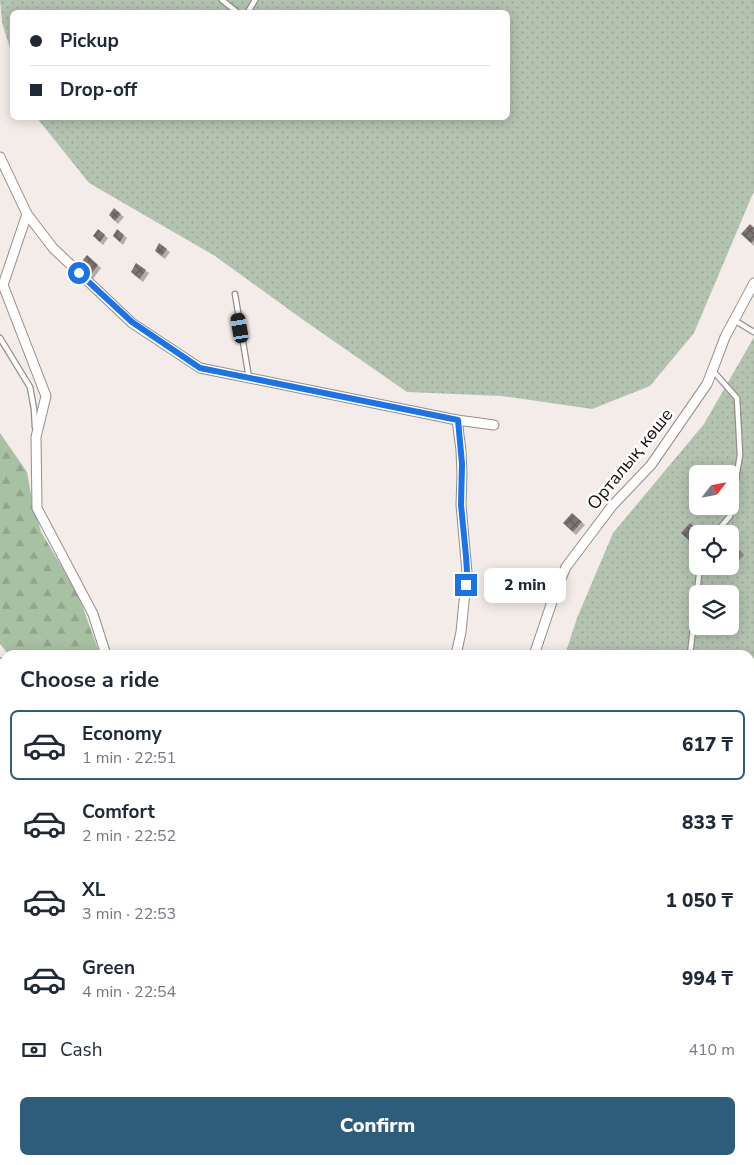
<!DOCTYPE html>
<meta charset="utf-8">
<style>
:root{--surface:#fff;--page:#f2f2f3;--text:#1f2937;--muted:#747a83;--line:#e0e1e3;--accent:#2d5d7b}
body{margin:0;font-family:"Nunito Sans",sans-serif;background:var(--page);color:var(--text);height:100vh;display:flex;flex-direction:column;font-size:19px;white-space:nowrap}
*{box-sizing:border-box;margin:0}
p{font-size:16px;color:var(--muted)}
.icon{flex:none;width:28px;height:28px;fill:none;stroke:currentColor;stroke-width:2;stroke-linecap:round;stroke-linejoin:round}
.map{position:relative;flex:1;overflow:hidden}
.panel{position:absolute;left:0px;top:650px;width:755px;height:515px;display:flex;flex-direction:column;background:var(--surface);border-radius:15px 15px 0 0;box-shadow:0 2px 12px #0003}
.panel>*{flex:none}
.guide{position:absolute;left:10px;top:10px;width:500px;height:110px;border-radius:8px;box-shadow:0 2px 12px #0003;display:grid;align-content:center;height:110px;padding:0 20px;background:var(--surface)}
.needle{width:32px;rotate:58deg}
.tools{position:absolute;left:689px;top:465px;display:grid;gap:10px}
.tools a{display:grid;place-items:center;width:50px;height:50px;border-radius:8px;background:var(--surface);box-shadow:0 2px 12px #0003;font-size:25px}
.end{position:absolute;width:22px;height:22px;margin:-11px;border:6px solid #1a73e8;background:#fff;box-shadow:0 0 0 2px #fff}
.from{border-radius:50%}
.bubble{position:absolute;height:35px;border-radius:8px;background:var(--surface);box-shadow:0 2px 12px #0003;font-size:16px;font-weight:800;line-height:35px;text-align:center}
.car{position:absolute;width:15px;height:30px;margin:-15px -8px;border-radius:6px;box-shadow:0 0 4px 1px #0007;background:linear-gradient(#222 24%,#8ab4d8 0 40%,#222 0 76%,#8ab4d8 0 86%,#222 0)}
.guide b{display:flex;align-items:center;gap:18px;height:48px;font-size:19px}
.guide b+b{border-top:1px solid var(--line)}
.guide i{width:12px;height:12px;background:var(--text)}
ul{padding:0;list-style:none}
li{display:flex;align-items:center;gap:15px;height:70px;margin:0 10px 8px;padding:0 10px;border:2px solid transparent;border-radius:8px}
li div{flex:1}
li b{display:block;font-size:19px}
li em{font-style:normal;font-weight:800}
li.on{border-color:var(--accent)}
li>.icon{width:45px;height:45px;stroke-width:1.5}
h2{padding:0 20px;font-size:22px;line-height:60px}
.pay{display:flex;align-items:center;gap:12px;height:55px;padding:0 20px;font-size:19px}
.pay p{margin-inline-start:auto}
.cta{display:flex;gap:10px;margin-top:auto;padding:10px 20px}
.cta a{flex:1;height:58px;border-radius:8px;background:var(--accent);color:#fff;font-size:20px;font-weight:800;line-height:58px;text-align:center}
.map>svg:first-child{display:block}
.grass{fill:url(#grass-dots);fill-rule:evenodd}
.forest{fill:url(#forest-firs)}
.building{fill:url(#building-cross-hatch);filter:url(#shadow)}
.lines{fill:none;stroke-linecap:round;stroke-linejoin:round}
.lane-casing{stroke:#958e8c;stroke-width:7}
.street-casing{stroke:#958e8c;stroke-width:11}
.lane{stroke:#fff;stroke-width:4.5}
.street{stroke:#fff;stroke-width:9}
.route{stroke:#1a73e8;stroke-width:6}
.labels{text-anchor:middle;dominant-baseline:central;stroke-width:5;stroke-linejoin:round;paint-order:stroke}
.street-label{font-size:18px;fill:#161413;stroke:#fff}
</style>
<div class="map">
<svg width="754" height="1165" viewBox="0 0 754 1165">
<defs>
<pattern id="grass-dots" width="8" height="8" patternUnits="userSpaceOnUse" patternTransform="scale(1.25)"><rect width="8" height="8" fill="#b3c3b0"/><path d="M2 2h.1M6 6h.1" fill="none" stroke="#99a796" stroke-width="1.8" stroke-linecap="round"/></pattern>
<pattern id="forest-firs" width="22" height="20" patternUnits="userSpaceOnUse" patternTransform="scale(1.25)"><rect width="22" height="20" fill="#a8c1a3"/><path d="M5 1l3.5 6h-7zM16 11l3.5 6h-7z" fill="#90a58b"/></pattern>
<pattern id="building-cross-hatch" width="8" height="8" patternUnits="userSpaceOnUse" patternTransform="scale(1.25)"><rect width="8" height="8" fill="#7b7573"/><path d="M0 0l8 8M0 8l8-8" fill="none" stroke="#645f5d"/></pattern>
<filter id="shadow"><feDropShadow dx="3" dy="3" stdDeviation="0" flood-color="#0004"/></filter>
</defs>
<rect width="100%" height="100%" fill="#f3ece9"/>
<g class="grass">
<polygon points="0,0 754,0 754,191 694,333 650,386 592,409 502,396 407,392 302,319 215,256 89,183 37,118 508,118 508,12 12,12 12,55 2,22"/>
<path d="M754,337V1165H498L501,1160H750V655H565L577,618L613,533L704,424ZM698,474H730V506H698ZM698,534H730V566H698ZM698,594H730V626H698Z"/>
</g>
<g class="forest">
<polygon points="0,433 27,472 32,500 41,532 78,594 100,655 9,655 0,644"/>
<polygon points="0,894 5,894 5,1160 222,1160 227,1165 0,1165"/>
<polygon points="381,1160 443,1160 441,1165 379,1165"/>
</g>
<g class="building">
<polygon points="114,208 121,214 115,221 109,215"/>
<polygon points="750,224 754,228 754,240 751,243 741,234"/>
<polygon points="98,229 105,235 100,242 93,236"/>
<polygon points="117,229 124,235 120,242 113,236"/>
<polygon points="159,243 167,249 162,256 155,251"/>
<polygon points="87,255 98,265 90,276 78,266"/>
<polygon points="136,263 146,270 140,279 131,272"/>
<polygon points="572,513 582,522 573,532 563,523"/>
<polygon points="690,523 700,532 698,534 691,542 681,533"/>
<polygon points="731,543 741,552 732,562 730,560"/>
</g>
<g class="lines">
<defs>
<g id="lane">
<polyline points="222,0 237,12"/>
<polyline points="248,12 255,0"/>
<polyline points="235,294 249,378"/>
<polyline points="734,320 754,332"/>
<polyline points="0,338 30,387 34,409 35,427"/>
<polyline points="713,371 737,398 740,455 730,516 715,534"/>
<polyline points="690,655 700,566"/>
<polyline points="0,661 5,668"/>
<polyline points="750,766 754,764"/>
<polyline points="467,1165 469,1160"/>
</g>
<g id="street">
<polyline points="0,157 27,214 3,285 46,396 36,437 37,508 93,614 106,655"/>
<polyline points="27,214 53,248 132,323 200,368 457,420"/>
<polyline points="456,655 461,632 467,572 461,505 462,475 461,450 457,420 494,425"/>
<polyline points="534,655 556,590 566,567 612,506 651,465 707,384 716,361 725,337 754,283"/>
<polyline points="345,1165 348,1160"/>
</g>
</defs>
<use href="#lane" class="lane-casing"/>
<use href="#street" class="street-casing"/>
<use href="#lane" class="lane"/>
<use href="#street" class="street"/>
</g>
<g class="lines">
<polyline class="route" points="79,273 132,322 200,368 458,420 462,464 461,505 466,556 467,572 466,585"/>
</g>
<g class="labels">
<g class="street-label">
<text transform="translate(630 459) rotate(-51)">Орталық көше</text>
</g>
</g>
</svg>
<div class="tools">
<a><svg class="needle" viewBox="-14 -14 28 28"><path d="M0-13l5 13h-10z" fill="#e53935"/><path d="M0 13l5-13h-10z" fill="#747a83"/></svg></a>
<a><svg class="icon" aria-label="locate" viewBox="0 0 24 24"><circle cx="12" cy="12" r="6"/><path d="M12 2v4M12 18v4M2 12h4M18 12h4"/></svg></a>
<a><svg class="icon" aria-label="layers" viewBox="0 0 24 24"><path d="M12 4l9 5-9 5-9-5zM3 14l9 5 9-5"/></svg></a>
</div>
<i class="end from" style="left:79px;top:273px"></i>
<i class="end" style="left:466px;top:585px"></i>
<div class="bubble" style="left:484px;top:568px;width:82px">2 min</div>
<i class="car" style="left:240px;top:328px;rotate:350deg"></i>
<div class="guide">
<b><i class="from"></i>Pickup</b>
<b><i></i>Drop-off</b>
</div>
<section class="panel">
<h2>Choose a ride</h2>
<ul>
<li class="on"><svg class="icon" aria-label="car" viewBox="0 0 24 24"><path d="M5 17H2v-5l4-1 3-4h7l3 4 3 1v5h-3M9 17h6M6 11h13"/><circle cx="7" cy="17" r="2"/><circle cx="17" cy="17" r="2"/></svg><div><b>Economy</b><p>1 min · 22:51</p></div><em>617 ₸</em></li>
<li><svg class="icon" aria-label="car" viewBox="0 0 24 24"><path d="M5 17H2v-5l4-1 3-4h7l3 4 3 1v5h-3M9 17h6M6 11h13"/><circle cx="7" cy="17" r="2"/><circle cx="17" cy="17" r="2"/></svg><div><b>Comfort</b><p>2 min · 22:52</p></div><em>833 ₸</em></li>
<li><svg class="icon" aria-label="car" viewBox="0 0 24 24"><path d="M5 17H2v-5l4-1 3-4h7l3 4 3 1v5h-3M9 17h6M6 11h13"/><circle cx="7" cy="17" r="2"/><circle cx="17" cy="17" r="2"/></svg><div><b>XL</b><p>3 min · 22:53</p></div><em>1 050 ₸</em></li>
<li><svg class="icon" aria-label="car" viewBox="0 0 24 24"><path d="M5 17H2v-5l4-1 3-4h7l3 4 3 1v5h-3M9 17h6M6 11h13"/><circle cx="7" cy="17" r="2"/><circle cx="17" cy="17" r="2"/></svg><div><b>Green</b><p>4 min · 22:54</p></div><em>994 ₸</em></li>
</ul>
<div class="pay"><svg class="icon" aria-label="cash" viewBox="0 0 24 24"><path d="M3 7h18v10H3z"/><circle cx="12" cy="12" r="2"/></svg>Cash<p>410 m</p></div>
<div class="cta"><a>Confirm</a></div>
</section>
</div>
